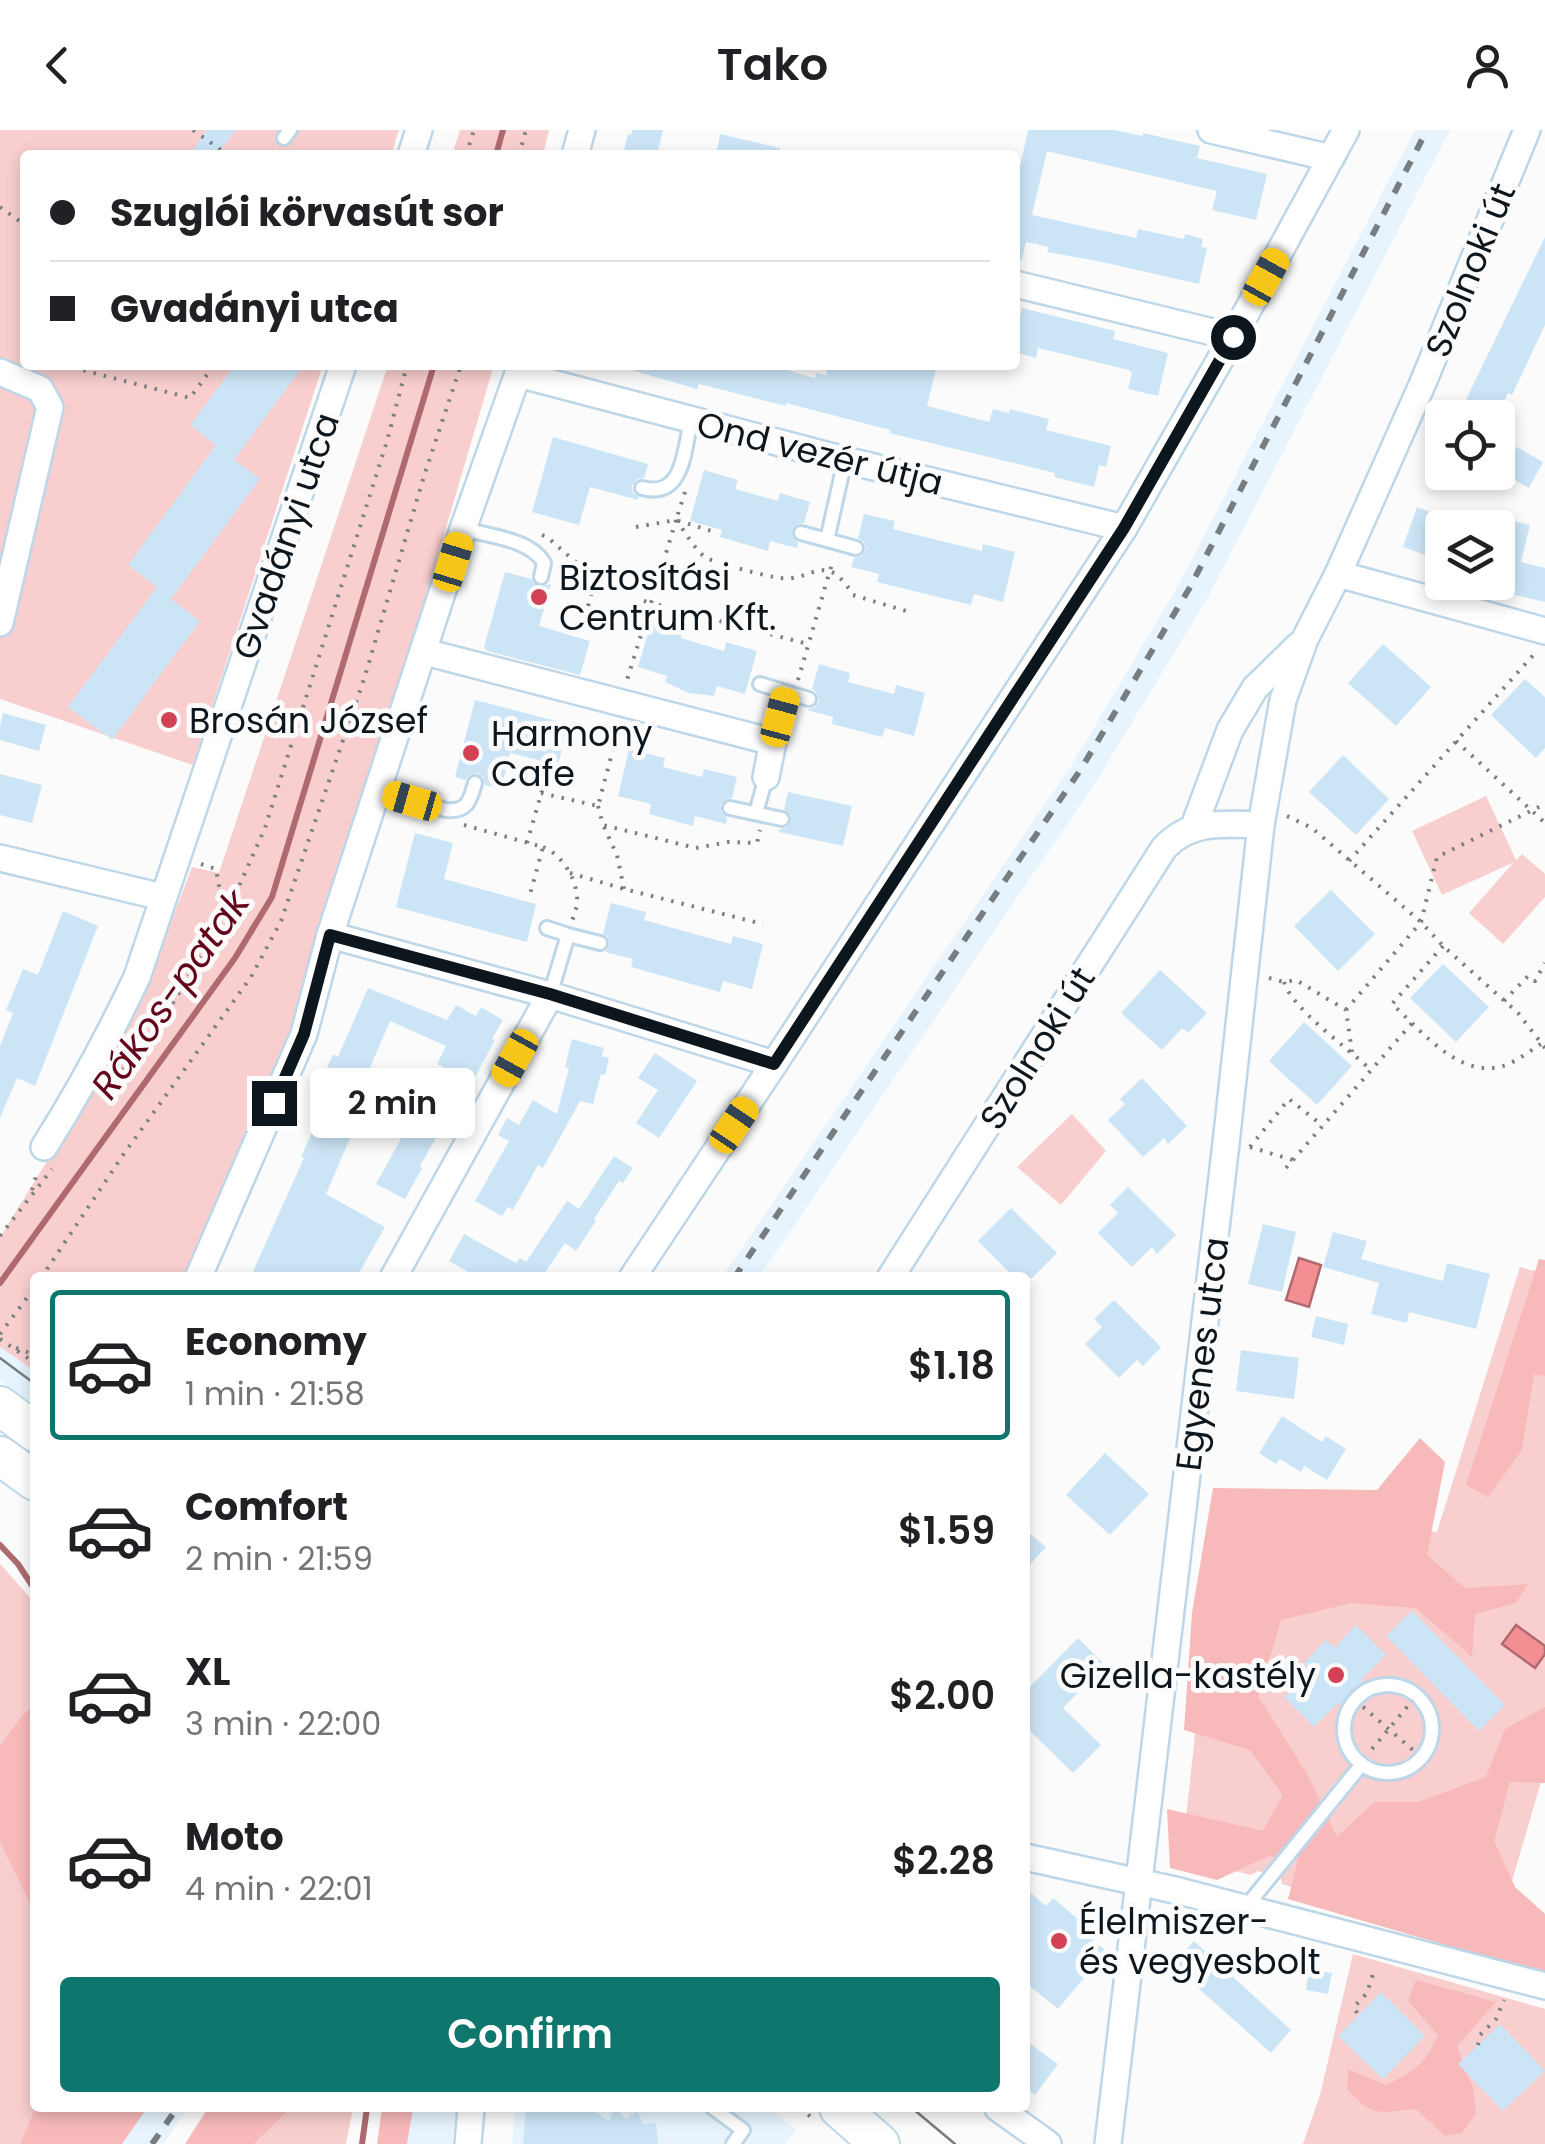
<!DOCTYPE html>
<meta charset="utf-8">
<style>
:root{--surface:#fff;--page:#f6f6f6;--text:#202124;--muted:#757577;--line:#e0e0e0;--accent:#0f766e}
body{margin:0;font-family:Poppins,sans-serif;background:var(--page);color:var(--text);height:100vh;display:flex;flex-direction:column;font-size:38px;white-space:nowrap}
*{box-sizing:border-box;margin:0}
p{font-size:32px;color:var(--muted)}
.icon{flex:none;width:55px;height:55px;fill:none;stroke:currentColor;stroke-width:2;stroke-linecap:round;stroke-linejoin:round}
.map{position:relative;flex:1;overflow:hidden}
.sheet{position:absolute;left:30px;top:1142px;width:1000px;height:840px;display:flex;flex-direction:column;background:var(--surface);border-radius:10px;box-shadow:0 5px 15px #0003}
.sheet>*{flex:none}
.hud{position:absolute;left:20px;top:20px;width:1000px;height:220px;border-radius:10px;box-shadow:0 5px 15px #0003;display:grid;align-content:center;height:220px;padding:0 30px;background:var(--surface)}
.controls{position:absolute;left:1425px;top:270px;display:grid;gap:20px}
.controls a{display:grid;place-items:center;width:90px;height:90px;border-radius:10px;background:var(--surface);box-shadow:0 5px 15px #0003;font-size:50px}
.end{position:absolute;width:45px;height:45px;margin:-22px;border:12px solid #0d161c;background:#fff;box-shadow:0 0 0 5px #fff}
.from{border-radius:50%}
.bubble{position:absolute;height:70px;border-radius:10px;background:var(--surface);box-shadow:0 5px 15px #0003;font-size:32px;font-weight:600;line-height:70px;text-align:center}
.car{position:absolute;width:30px;height:60px;margin:-30px -15px;border-radius:12px;box-shadow:0 0 8px 2px #0007;background:linear-gradient(#f5c518 24%,#345 0 40%,#f5c518 0 76%,#345 0 86%,#f5c518 0)}
.hud b{display:flex;align-items:center;gap:35px;height:95px;font-size:38px}
.hud b+b{border-top:2px solid var(--line)}
.hud i{width:25px;height:25px;background:var(--text)}
ul{padding:18px 0 0;list-style:none}
li{display:flex;align-items:center;gap:30px;height:150px;margin:0 20px 15px;padding:0 10px;border:5px solid transparent;border-radius:10px}
li div{flex:1}
li b{display:block;font-size:38px}
li em{font-style:normal;font-weight:600}
li.current{border-color:var(--accent)}
li>.icon{width:90px;height:90px;stroke-width:1.5}
.cta{display:flex;gap:20px;margin-top:auto;padding:20px 30px}
.cta a{flex:1;height:115px;border-radius:10px;background:var(--accent);color:#fff;font-size:40px;font-weight:600;line-height:115px;text-align:center}
header{display:flex;justify-content:space-between;align-items:center;height:130px;padding:0 30px;background:var(--surface);font-size:45px;font-weight:600}
.map>svg:first-child{display:block}
.built{fill:#e7f4fd}
.green{fill:#f8cece}
.forest{fill:#f8b9ba}
.water{fill:#f38e93;stroke:#ae6a6f;stroke-width:2.5}
.lines{fill:none;stroke-linecap:round;stroke-linejoin:round}
.stream{stroke:#ae6a6f;stroke-width:6}
.building{fill:#cce5f6}
.lane-casing{stroke:#bed7e8;stroke-width:18}
.street-casing{stroke:#bed7e8;stroke-width:30}
.primary-casing{stroke:#bed7e8;stroke-width:42}
.path{stroke:#7a7f82;stroke-width:4;stroke-dasharray:2.5 8;stroke-linecap:butt}
.lane{stroke:#fff;stroke-width:12}
.street{stroke:#fff;stroke-width:25}
.primary{stroke:#fff;stroke-width:38}
.tram{stroke:#787d81;stroke-width:2.5}
.rail{stroke:#787d81;stroke-width:6;stroke-dasharray:12 12;stroke-linecap:butt}
.route{stroke:#0d161c;stroke-width:12}
.poi-dot{fill:#d24254;stroke:#fbfbfb;stroke-width:4}
.labels{text-anchor:middle;dominant-baseline:central;stroke-width:10;stroke-linejoin:round;paint-order:stroke}
.street-label{font-size:35px;fill:#0d161c;stroke:#fbfbfb}
.poi-label{font-size:35px;fill:#0d161c;stroke:#fbfbfb;text-anchor:start}
.water-label{font-size:38px;font-style:italic;fill:#63061b;stroke:#fbfbfb}
</style>
<header><svg class="icon" aria-label="back" viewBox="0 0 24 24"><path d="M15 5l-7 7 7 7"/></svg>Tako<svg class="icon" aria-label="person" viewBox="0 0 24 24"><circle cx="12" cy="8" r="4"/><path d="M4 21q1-7 8-7t8 7"/></svg></header>
<div class="map">
<svg width="1545" height="2014" viewBox="0 0 1545 2014">
<rect width="100%" height="100%" fill="#fbfbfb"/>
<g class="built">
<polygon points="1415,0 1450,0 1208,467 1097,650 759,1147 722,1147 1073,633 1179,454"/>
<polygon points="0,1217 35,1241 35,1277 0,1251"/>
<polygon points="147,1978 188,1978 163,2014 122,2014"/>
<polygon points="409,1978 455,1978 452,2014 399,2014"/>
<polygon points="515,1978 768,1978 796,1999 784,2014 512,2014"/>
</g>
<g class="green">
<polygon points="0,0 399,0 391,25 25,25 25,235 323,235 193,635 0,569"/>
<polygon points="460,0 549,0 543,25 452,25"/>
<polygon points="388,235 494,235 303,882 187,1147 35,1148 35,1241 0,1217 0,1107 118,917 149,850 192,737 219,743"/>
<polygon points="1486,666 1516,730 1522,724 1545,744 1545,767 1503,814 1469,783 1514,732 1442,765 1412,701"/>
<polygon points="1072,984 1106,1021 1061,1075 1017,1037"/>
<polygon points="1520,1137 1545,1144 1545,1638 1493,1816 1282,1754 1281,1749 1258,1741 1250,1745 1182,1726 1220,1371 1437,1402"/>
<polygon points="0,1434 35,1473 35,1574 21,1586 0,1616"/>
<polygon points="0,1712 35,1785 35,1978 20,2014 0,2014"/>
<polygon points="1353,1824 1545,1879 1545,2014 1303,2014 1320,1965"/>
<polygon points="291,1978 353,1978 346,2014 254,2014"/>
</g>
<g class="forest">
<polygon points="1539,1129 1545,1130 1545,1246 1534,1244 1522,1320 1488,1367 1466,1355"/>
<polygon points="1420,1308 1445,1332 1427,1425 1465,1458 1528,1454 1516,1473 1475,1484 1472,1527 1416,1478 1351,1473 1281,1490 1258,1566 1307,1644 1337,1707 1374,1672 1418,1672 1486,1647 1505,1599 1545,1577 1545,1653 1510,1652 1494,1711 1515,1757 1545,1784 1545,1844 1288,1769 1298,1730 1269,1726 1217,1750 1170,1738 1167,1679 1263,1701 1283,1665 1250,1620 1184,1600 1192,1483 1213,1358 1377,1360"/>
<polygon points="35,1574 35,1785 0,1712 0,1616 21,1586"/>
<path d="M1416,1850L1496,1872L1457,1916L1473,1958L1476,1983L1462,2003L1445,2006L1416,1979C1379,1982 1374,1989 1347,1959L1348,1939L1386,1955C1414,1942 1426,1933 1438,1905L1408,1871Z"/>
<polygon points="35,1978 147,1978 122,2014 20,2014"/>
<polygon points="208,1978 291,1978 254,2014 185,2014"/>
<polygon points="382,1978 413,1978 407,2014 377,2014"/>
</g>
<g class="water">
<polygon points="1299,1128 1321,1135 1309,1177 1286,1170"/>
<polygon points="1516,1495 1545,1516 1545,1524 1535,1538 1502,1514"/>
</g>
<g class="lines">
<g class="stream">
<polyline points="496,25 503,0"/>
<polyline points="0,1153 235,828 272,767 434,235"/>
<polyline points="0,1415 18,1434 35,1460"/>
<polyline points="362,2014 367,1978"/>
</g>
</g>
<g class="building">
<polygon points="207,0 236,0 217,25 189,25"/>
<polygon points="632,0 663,0 657,25 623,25 628,4 631,5"/>
<polygon points="1028,0 1114,0 1143,6 1143,3 1200,16 1197,28 1267,44 1256,90 1212,80 1217,61 1047,21 1032,85 1136,108 1138,99 1184,109 1185,104 1203,109 1201,117 1207,118 1199,154 1102,132 1047,122 1049,117 1026,112 1022,130 1015,129 1015,59"/>
<polygon points="720,4 780,18 779,25 716,25"/>
<polygon points="1545,107 1545,195 1512,265 1508,263 1496,288 1457,288"/>
<polygon points="1022,178 1115,201 1113,209 1168,223 1158,266 1128,259 1132,243 1129,240 1038,218 1036,228 1015,222 1015,208"/>
<polygon points="235,235 304,235 234,330 260,349 171,469 200,491 112,610 68,577 157,457 128,435 216,315 190,295"/>
<polygon points="631,235 769,235 815,248 816,243 826,245 828,237 839,240 839,235 937,235 927,276 989,292 993,279 1009,283 1010,279 1049,289 1046,300 1111,316 1106,337 1099,335 1094,357 1054,347 1055,343 889,303 890,300 786,273 786,276 699,254 697,259 631,240"/>
<polygon points="553,307 648,334 644,348 637,349 632,356 633,363 639,367 638,370 590,357 579,395 532,382"/>
<polygon points="1517,317 1543,332 1529,358 1502,343"/>
<polygon points="704,340 738,350 735,359 778,371 780,363 810,372 804,393 798,394 792,400 792,406 798,413 797,418 770,411 768,421 720,407 722,400 690,391"/>
<polygon points="1417,377 1442,386 1442,431 1403,417"/>
<polygon points="864,384 895,391 893,399 982,421 983,414 1015,422 1003,472 974,464 971,475 877,452 879,444 851,437 854,428 862,426 866,420 864,412 858,408"/>
<polygon points="1498,387 1530,395 1521,432 1545,438 1545,472 1498,461"/>
<polygon points="505,442 531,449 538,456 551,454 539,496 590,511 580,545 487,521 484,517"/>
<polygon points="651,493 682,502 681,508 724,521 726,512 757,521 745,564 717,556 714,566 688,563 665,552 667,546 638,537"/>
<polygon points="1383,514 1431,557 1396,596 1348,553"/>
<polygon points="819,534 850,543 848,552 894,564 896,555 925,563 914,606 885,598 882,607 832,594 833,587 807,580 815,577 819,571 817,563 812,559"/>
<polygon points="1525,549 1545,567 1545,618 1536,628 1491,585"/>
<polygon points="475,570 568,594 558,635 510,623 501,659 485,655 483,647 477,643 469,645 465,650 455,647"/>
<polygon points="3,583 46,595 39,621 0,610 0,596"/>
<polygon points="629,619 665,628 663,637 702,647 704,639 737,647 732,668 726,669 721,675 721,682 727,688 726,694 695,686 693,696 649,684 651,674 618,666"/>
<polygon points="1343,625 1389,669 1356,705 1309,662"/>
<polygon points="0,644 42,655 32,693 0,685"/>
<polygon points="788,662 852,676 843,716 779,702 780,699 786,698 791,692 791,685 784,679"/>
<polygon points="415,703 453,713 444,749 536,774 527,812 396,777"/>
<polygon points="1331,760 1375,804 1338,841 1294,796"/>
<polygon points="611,773 646,782 644,790 731,814 733,806 763,814 752,859 723,851 720,862 631,837 633,829 605,822 610,814 608,807 603,804"/>
<polygon points="63,781 98,796 35,956 17,948 0,988 0,916 13,883 6,880 23,839 38,845"/>
<polygon points="1443,834 1489,877 1456,912 1410,868"/>
<polygon points="1160,840 1207,883 1188,903 1182,898 1162,920 1121,883"/>
<polygon points="368,858 447,890 456,875 476,886 481,877 503,890 492,909 495,910 472,953 437,934 446,916 390,891 369,940 386,948 382,957 417,975 420,970 448,986 420,1036 422,1038 405,1069 376,1054 404,1003 402,1001 404,997 363,978 326,1064 385,1097 356,1148 250,1148 304,1028 301,1027 329,964 318,959 333,924 338,927"/>
<polygon points="1304,892 1352,936 1317,975 1269,931"/>
<polygon points="572,909 604,918 602,926 609,928 605,945 601,944 593,974 580,971 543,1038 538,1035 513,1080 508,1077 502,1086 475,1071 509,1011 498,1005 507,988 519,995 533,970 557,984 569,938 565,937"/>
<polygon points="655,923 697,951 659,1008 636,993 658,960 638,948"/>
<polygon points="1142,948 1187,996 1168,1014 1164,1008 1143,1027 1108,990 1125,974 1120,969"/>
<polygon points="614,1026 633,1038 623,1053 619,1051 594,1089 596,1091 576,1121 565,1113 544,1144 550,1148 479,1148 449,1131 464,1104 516,1133 520,1128 526,1132 567,1071 579,1079"/>
<polygon points="1128,1057 1176,1105 1157,1124 1152,1117 1132,1137 1098,1103 1118,1083 1110,1075"/>
<polygon points="1011,1078 1057,1123 1032,1148 1015,1148 978,1111"/>
<polygon points="1263,1094 1296,1102 1282,1162 1248,1154"/>
<polygon points="1333,1102 1367,1111 1361,1129 1394,1138 1443,1151 1447,1133 1490,1144 1476,1199 1409,1182 1407,1193 1371,1184 1379,1153 1323,1137"/>
<polygon points="1114,1170 1161,1217 1143,1236 1137,1230 1119,1248 1085,1214 1102,1197 1094,1189"/>
<polygon points="1316,1186 1348,1194 1344,1215 1311,1207"/>
<polygon points="1241,1220 1299,1228 1294,1269 1236,1261"/>
<polygon points="1282,1286 1322,1312 1326,1306 1346,1319 1327,1350 1304,1336 1301,1342 1280,1329 1276,1334 1259,1323"/>
<polygon points="1105,1323 1149,1364 1110,1405 1066,1365"/>
<polygon points="1025,1399 1046,1417 1025,1440"/>
<polygon points="1412,1481 1505,1575 1479,1601 1386,1506"/>
<polygon points="1356,1495 1386,1525 1361,1550 1365,1554 1343,1576 1339,1572 1314,1597 1284,1567 1311,1541 1303,1534 1326,1510 1334,1518"/>
<polygon points="1078,1508 1105,1535 1063,1578 1101,1615 1073,1643 1025,1596 1025,1562"/>
<polygon points="1025,1758 1046,1776 1053,1768 1086,1796 1082,1801 1106,1821 1058,1879 1025,1852"/>
<polygon points="1194,1811 1291,1900 1271,1923 1172,1835"/>
<polygon points="1309,1839 1332,1843 1328,1864 1306,1860"/>
<polygon points="1381,1862 1425,1906 1383,1949 1338,1906"/>
<polygon points="1500,1894 1545,1941 1503,1981 1458,1934"/>
<polygon points="1025,1910 1058,1934 1035,1965 1025,1957"/>
<polygon points="526,1978 589,1978 609,1991 615,1978 626,1989 637,1981 643,1994 656,1993 658,2014 523,2014"/>
</g>
<g class="lines">
<defs>
<g id="lane">
<polyline points="284,8 290,0"/>
<path d="M642,358C684,369 684,320 691,290"/>
<path d="M463,399C489,406 530,409 544,433L541,447"/>
<polyline points="801,403 827,410 845,330"/>
<polyline points="827,410 856,418"/>
<polyline points="760,554 809,569"/>
<polyline points="773,612 786,562"/>
<path d="M378,661L446,680C467,682 470,671 475,653"/>
<polyline points="730,678 782,689"/>
<polyline points="756,683 766,647"/>
<polyline points="547,798 568,805 550,865"/>
<polyline points="568,805 600,813"/>
<circle cx="1388" cy="1599" r="44"/>
<polyline points="1245,1778 1362,1634"/>
<polyline points="713,1978 743,2000 733,2014"/>
</g>
<g id="street">
<polyline points="1211,0 1331,28"/>
<polyline points="411,25 419,0"/>
<polyline points="575,25 582,0"/>
<polyline points="1015,154 1233,207"/>
<polyline points="0,242 40,259 50,277 0,493"/>
<polyline points="518,244 845,330 1124,398"/>
<polyline points="1338,444 1545,501"/>
<polyline points="425,522 773,612 766,647"/>
<polyline points="1193,699 1230,600 1255,558 1298,516"/>
<polyline points="0,728 162,767"/>
<polyline points="330,805 550,865 774,934"/>
<path d="M44,1017C79,962 109,906 137,847L343,235"/>
<polyline points="198,1148 304,904 330,805 463,399 521,235"/>
<polyline points="393,1148 550,865"/>
<polyline points="632,1148 774,934 1124,398 1233,207 1346,0"/>
<path d="M890,1148L1164,718C1191,689 1225,694 1261,695"/>
<polyline points="1025,1727 1179,1761 1545,1856"/>
<polyline points="998,1978 1048,2014"/>
<polyline points="468,2014 471,1978"/>
<polyline points="1108,2014 1225,1022 1261,695 1283,570 1305,509 1338,444 1422,255 1527,0"/>
</g>
<g id="primary">
<polyline points="0,1276 35,1302"/>
<polyline points="0,1326 35,1351"/>
<polyline points="839,1978 880,2014"/>
</g>
</defs>
<use href="#lane" class="lane-casing"/>
<use href="#street" class="street-casing"/>
<use href="#primary" class="primary-casing"/>
<g class="path">
<polyline points="193,0 228,25"/>
<polyline points="466,25 474,0"/>
<polyline points="519,25 526,0"/>
<polyline points="0,77 25,95"/>
<polyline points="63,235 190,268 214,235"/>
<polyline points="685,362 676,390 718,403"/>
<path d="M676,390C685,401 694,419 705,427C711,432 769,447 780,448C813,452 825,419 853,465L906,481"/>
<polyline points="676,390 651,473 808,514"/>
<polyline points="636,397 676,390"/>
<polyline points="542,405 547,407 595,449 583,496 591,501 641,470 651,473 627,550"/>
<polyline points="798,550 833,430"/>
<polyline points="1456,611 1545,693"/>
<polyline points="541,663 598,676 619,597"/>
<polyline points="598,676 603,695 696,718 728,712 757,713 760,700"/>
<polyline points="1287,686 1312,698 1421,792 1443,816 1518,883 1545,918"/>
<polyline points="464,695 543,717 529,768"/>
<polyline points="604,697 617,725 624,759"/>
<polyline points="527,713 549,636"/>
<path d="M543,717C563,725 579,752 577,774C576,780 574,785 572,791"/>
<polyline points="1349,731 1536,522"/>
<polyline points="201,734 216,739 223,779"/>
<polyline points="570,743 624,759 763,794"/>
<path d="M1443,816L1392,874C1420,899 1456,946 1499,937C1514,934 1528,922 1541,914"/>
<polyline points="1269,848 1284,852 1296,850 1346,880 1352,922"/>
<path d="M1284,852C1293,880 1348,918 1371,940"/>
<polyline points="1504,871 1528,846 1535,851 1545,833"/>
<polyline points="1346,880 1421,792 1437,727 1545,674"/>
<polyline points="109,957 173,873 206,817 223,780 236,763 265,698 387,311 407,235"/>
<polyline points="1250,1017 1289,969 1323,996"/>
<polyline points="1250,1017 1293,1030"/>
<polyline points="1286,1038 1413,892"/>
<polyline points="32,1060 38,1040"/>
<polyline points="0,1106 52,1039"/>
<polyline points="41,1148 123,1025 251,847 281,791 365,546 424,346 461,235"/>
<polyline points="0,1204 35,1157"/>
<polyline points="0,1209 35,1233"/>
<polyline points="16,1218 35,1225"/>
<polyline points="1355,1570 1421,1627"/>
<polyline points="1372,1619 1417,1565"/>
<polyline points="1357,1883 1354,1877 1367,1863 1375,1838"/>
<polyline points="1478,1915 1480,1905 1496,1889 1504,1870"/>
<polyline points="800,1978 812,1988"/>
</g>
<use href="#lane" class="lane"/>
<use href="#street" class="street"/>
<use href="#primary" class="primary"/>
<g class="tram">
<polyline points="0,1228 35,1254"/>
<polyline points="912,1978 955,2014"/>
</g>
<g class="rail">
<polyline points="734,1148 1081,639 1189,459 1427,0"/>
<polyline points="152,2014 177,1978"/>
</g>
</g>
<g class="lines">
<polyline class="route" points="274,973 304,904 330,805 550,864 774,934 1124,398 1233,207"/>
</g>
<g class="poi-dot">
<circle cx="539" cy="467" r="10"/>
<circle cx="169" cy="590" r="10"/>
<circle cx="471" cy="623" r="10"/>
<circle cx="1336" cy="1545" r="10"/>
<circle cx="1059" cy="1811" r="10"/>
</g>
<g class="labels">
<g class="street-label">
<text transform="translate(1470 140) rotate(-68)">Szolnoki út</text>
<text transform="translate(820 323) rotate(14)">Ond vezér útja</text>
<text transform="translate(286 406) rotate(-71)">Gvadányi utca</text>
<text transform="translate(1037 918) rotate(-58)">Szolnoki út</text>
<text transform="translate(1202 1224) rotate(-83)">Egyenes utca</text>
</g>
<g class="poi-label">
<text x="559" y="447">Biztosítási<tspan x="559" dy="40">Centrum Kft.</tspan></text>
<text x="189" y="590">Brosán József</text>
<text x="491" y="603">Harmony<tspan x="491" dy="40">Cafe</tspan></text>
<text x="1316" y="1545" text-anchor="end">Gizella-kastély</text>
<text x="1079" y="1791">Élelmiszer-<tspan x="1079" dy="40">és vegyesbolt</tspan></text>
</g>
<g class="water-label">
<text transform="translate(170 864) rotate(-55)">Rákos-patak</text>
</g>
</g>
</svg>
<div class="controls">
<a><svg class="icon" aria-label="locate" viewBox="0 0 24 24"><circle cx="12" cy="12" r="6"/><path d="M12 2v4M12 18v4M2 12h4M18 12h4"/></svg></a>
<a><svg class="icon" aria-label="layers" viewBox="0 0 24 24"><path d="M12 4l9 5-9 5-9-5zM3 14l9 5 9-5"/></svg></a>
</div>
<i class="end from" style="left:1233px;top:207px"></i>
<i class="end" style="left:274px;top:973px"></i>
<div class="bubble" style="left:310px;top:938px;width:165px">2 min</div>
<i class="car" style="left:1266px;top:147px;rotate:29deg"></i>
<i class="car" style="left:453px;top:432px;rotate:17deg"></i>
<i class="car" style="left:780px;top:587px;rotate:15deg"></i>
<i class="car" style="left:412px;top:671px;rotate:286deg"></i>
<i class="car" style="left:515px;top:928px;rotate:209deg"></i>
<i class="car" style="left:734px;top:995px;rotate:34deg"></i>
<div class="hud">
<b><i class="from"></i>Szuglói körvasút sor</b>
<b><i></i>Gvadányi utca</b>
</div>
<section class="sheet">
<ul>
<li class="current"><svg class="icon" aria-label="car" viewBox="0 0 24 24"><path d="M5 17H2v-5l4-1 3-4h7l3 4 3 1v5h-3M9 17h6M6 11h13"/><circle cx="7" cy="17" r="2"/><circle cx="17" cy="17" r="2"/></svg><div><b>Economy</b><p>1 min · 21:58</p></div><em>$1.18</em></li>
<li><svg class="icon" aria-label="car" viewBox="0 0 24 24"><path d="M5 17H2v-5l4-1 3-4h7l3 4 3 1v5h-3M9 17h6M6 11h13"/><circle cx="7" cy="17" r="2"/><circle cx="17" cy="17" r="2"/></svg><div><b>Comfort</b><p>2 min · 21:59</p></div><em>$1.59</em></li>
<li><svg class="icon" aria-label="car" viewBox="0 0 24 24"><path d="M5 17H2v-5l4-1 3-4h7l3 4 3 1v5h-3M9 17h6M6 11h13"/><circle cx="7" cy="17" r="2"/><circle cx="17" cy="17" r="2"/></svg><div><b>XL</b><p>3 min · 22:00</p></div><em>$2.00</em></li>
<li><svg class="icon" aria-label="car" viewBox="0 0 24 24"><path d="M5 17H2v-5l4-1 3-4h7l3 4 3 1v5h-3M9 17h6M6 11h13"/><circle cx="7" cy="17" r="2"/><circle cx="17" cy="17" r="2"/></svg><div><b>Moto</b><p>4 min · 22:01</p></div><em>$2.28</em></li>
</ul>
<div class="cta"><a>Confirm</a></div>
</section>
</div>
